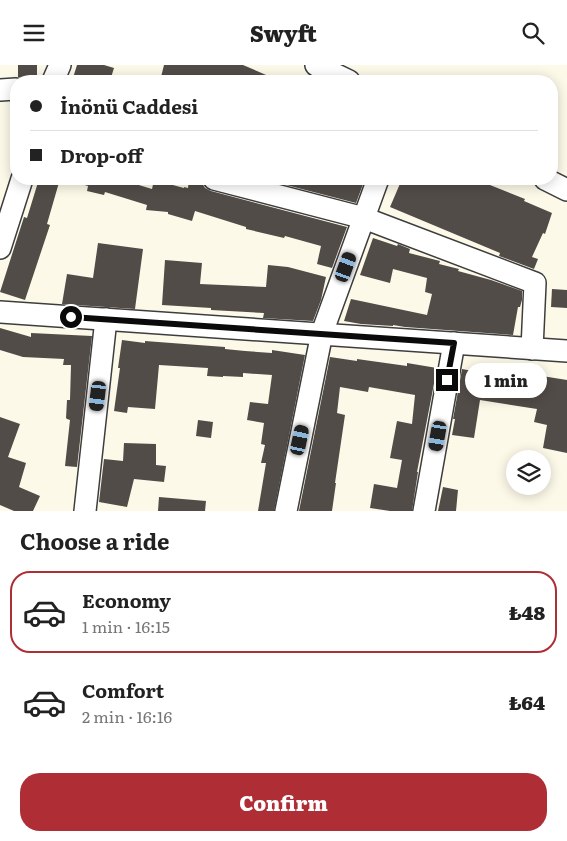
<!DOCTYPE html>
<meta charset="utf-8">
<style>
:root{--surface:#fff;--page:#f2f2f2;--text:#222;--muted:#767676;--line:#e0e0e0;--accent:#af2d35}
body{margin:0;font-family:Literata,serif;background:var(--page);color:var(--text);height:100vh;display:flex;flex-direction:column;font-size:19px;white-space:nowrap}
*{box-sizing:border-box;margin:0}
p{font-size:16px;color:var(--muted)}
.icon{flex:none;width:28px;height:28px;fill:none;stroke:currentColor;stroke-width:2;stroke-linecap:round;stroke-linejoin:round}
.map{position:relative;height:446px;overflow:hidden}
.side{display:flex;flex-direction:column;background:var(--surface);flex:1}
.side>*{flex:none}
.hud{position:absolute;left:10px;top:10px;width:548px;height:110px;border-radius:20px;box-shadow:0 2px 12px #0003;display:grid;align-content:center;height:110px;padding:0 20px;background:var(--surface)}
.buttons{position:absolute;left:506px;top:385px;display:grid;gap:10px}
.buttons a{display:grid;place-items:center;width:45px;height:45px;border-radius:50%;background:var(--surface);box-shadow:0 2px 12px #0003;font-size:25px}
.end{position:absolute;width:22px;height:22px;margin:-11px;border:6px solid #0a0a0a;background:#fff;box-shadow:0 0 0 2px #fff}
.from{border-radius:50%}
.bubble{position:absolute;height:35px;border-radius:18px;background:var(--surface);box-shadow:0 2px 12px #0003;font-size:16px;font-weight:800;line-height:35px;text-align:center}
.car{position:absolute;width:15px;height:30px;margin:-15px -8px;border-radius:6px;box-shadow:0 0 4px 1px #0007;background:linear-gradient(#222 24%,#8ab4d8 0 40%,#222 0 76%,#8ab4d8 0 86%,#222 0)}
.hud b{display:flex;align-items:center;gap:18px;height:48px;font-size:19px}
.hud b+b{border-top:1px solid var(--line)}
.hud i{width:12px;height:12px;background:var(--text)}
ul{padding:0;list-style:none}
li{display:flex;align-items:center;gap:15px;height:82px;margin:0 10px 8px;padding:0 10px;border:2px solid transparent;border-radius:20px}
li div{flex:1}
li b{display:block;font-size:19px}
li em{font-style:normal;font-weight:800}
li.on{border-color:var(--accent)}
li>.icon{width:45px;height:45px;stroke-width:1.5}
h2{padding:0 20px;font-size:22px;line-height:60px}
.action{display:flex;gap:10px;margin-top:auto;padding:10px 20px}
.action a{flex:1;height:58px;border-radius:20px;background:var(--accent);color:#fff;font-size:20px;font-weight:800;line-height:58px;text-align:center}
header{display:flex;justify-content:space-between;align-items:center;height:65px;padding:0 20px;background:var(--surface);font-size:22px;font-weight:800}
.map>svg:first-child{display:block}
.building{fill:#524c48}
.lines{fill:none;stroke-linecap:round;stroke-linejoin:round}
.minor-casing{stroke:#3d3d3d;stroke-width:24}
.minor{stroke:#fff;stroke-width:21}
.route{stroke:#0a0a0a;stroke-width:6}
</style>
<header><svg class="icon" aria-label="menu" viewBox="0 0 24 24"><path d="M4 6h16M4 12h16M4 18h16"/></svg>Swyft<svg class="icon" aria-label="search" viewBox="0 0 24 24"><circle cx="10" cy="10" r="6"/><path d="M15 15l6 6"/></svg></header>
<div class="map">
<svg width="567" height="446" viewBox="0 0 567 446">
<rect width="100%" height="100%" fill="#fdf9e9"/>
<g class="building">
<polygon points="18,0 37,0 37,13 22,13 18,12"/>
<polygon points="77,0 104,0 114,3 110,16 72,16"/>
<polygon points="164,0 243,0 280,16 160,16"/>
<polygon points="39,114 60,114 47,159 50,160 25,235 0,227 24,152 27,153"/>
<polygon points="74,114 119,114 152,124 154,115 184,123 184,122 188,123 189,114 202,114 202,118 205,123 211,126 347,162 332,203 317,199 321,181 285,171 284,173 246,164 246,162 195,146 192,156 168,149 168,147 146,145 147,140 105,127 104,130 87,126 88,121 74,117"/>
<polygon points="263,114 365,114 356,138"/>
<polygon points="402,114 475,114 525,134 524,136 552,148 545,169 543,168 532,192 538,194 534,204 499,191 500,188 390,142"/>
<polygon points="373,173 397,181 398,179 410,184 409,188 440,196 439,199 459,204 458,206 491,215 522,226 522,235 520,242 518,242 513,270 405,262 393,260 393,261 361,259 344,256 351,234 427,250 432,229 425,227 427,213 393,204 390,218 360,210"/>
<polygon points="98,178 143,184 135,244 62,239 67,209 93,213"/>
<polygon points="165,195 202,198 200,219 266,222 268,200 288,202 326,212 321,235 313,256 263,253 264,248 211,245 211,243 162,240"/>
<polygon points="552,224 567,225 567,243 551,242"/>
<polygon points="0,263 31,272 31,268 92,271 77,402 65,401 70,355 67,354 66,353 67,335 70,335 71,300 63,300 64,294 23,292 0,285"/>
<polygon points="122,275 145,278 145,276 198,280 225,282 225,284 245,286 272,288 272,285 305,290 274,446 258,446 266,398 261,398 265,380 261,379 264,358 247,355 250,337 268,339 272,310 243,308 243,312 223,311 223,312 207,311 208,303 159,300 155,344 128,342 127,348 114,346 120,303 118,303"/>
<polygon points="330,292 357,296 357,294 407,301 407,298 437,303 417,407 418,407 412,446 390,446 370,443 374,419 397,423 402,395 390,393 397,356 412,359 415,330 369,322 368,327 340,322 337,348 345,350 335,418 336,418 332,446 299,446"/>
<polygon points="462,304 489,309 490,306 542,314 542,311 567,315 567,388 543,383 547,360 534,357 537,344 480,335 474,373 452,370 455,354 453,354"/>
<polygon points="0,352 20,359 8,392 26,398 19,422 40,431 33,446 14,446 0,440"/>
<polygon points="198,355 213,357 211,373 196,371"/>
<polygon points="124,378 156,379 156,400 166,401 164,417 134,414 127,442 99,437 104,394 123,396"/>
<polygon points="443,422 458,425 456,446 438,446"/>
<polygon points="159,432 206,436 205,446 158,446"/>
</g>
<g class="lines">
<defs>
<g id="minor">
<polyline points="316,0 349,16"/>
<polyline points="53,16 60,0"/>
<polyline points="0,25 16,24"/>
<polyline points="214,114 364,153 535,218 532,284"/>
<polyline points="545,114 567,125"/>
<polyline points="0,183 22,114"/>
<polyline points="0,247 567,286"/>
<polyline points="85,446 106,254"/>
<polyline points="286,446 322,268 378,114"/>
<polyline points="424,446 454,278"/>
</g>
</defs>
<use href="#minor" class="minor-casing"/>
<use href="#minor" class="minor"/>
</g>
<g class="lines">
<polyline class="route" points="71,252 454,278 447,315"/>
</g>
</svg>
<div class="buttons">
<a><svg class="icon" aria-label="layers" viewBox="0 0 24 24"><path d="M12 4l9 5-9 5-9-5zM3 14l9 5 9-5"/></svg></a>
</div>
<i class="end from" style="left:71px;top:252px"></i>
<i class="end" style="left:447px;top:315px"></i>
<div class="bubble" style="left:465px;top:298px;width:82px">1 min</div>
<i class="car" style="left:346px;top:202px;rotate:20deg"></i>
<i class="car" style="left:98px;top:331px;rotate:187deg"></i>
<i class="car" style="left:438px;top:371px;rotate:190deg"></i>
<i class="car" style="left:300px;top:375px;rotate:12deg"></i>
<div class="hud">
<b><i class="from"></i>İnönü Caddesi</b>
<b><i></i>Drop-off</b>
</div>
</div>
<section class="side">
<h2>Choose a ride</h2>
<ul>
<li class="on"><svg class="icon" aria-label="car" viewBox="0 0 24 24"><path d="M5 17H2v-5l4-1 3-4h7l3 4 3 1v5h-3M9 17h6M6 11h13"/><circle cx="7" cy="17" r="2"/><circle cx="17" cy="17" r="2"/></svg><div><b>Economy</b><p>1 min · 16:15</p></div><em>₺48</em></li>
<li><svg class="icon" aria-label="car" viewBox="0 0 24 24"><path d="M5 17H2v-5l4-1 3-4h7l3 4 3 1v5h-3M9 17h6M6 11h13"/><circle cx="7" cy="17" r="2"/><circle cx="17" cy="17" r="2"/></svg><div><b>Comfort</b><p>2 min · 16:16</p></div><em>₺64</em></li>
</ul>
<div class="action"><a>Confirm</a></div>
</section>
